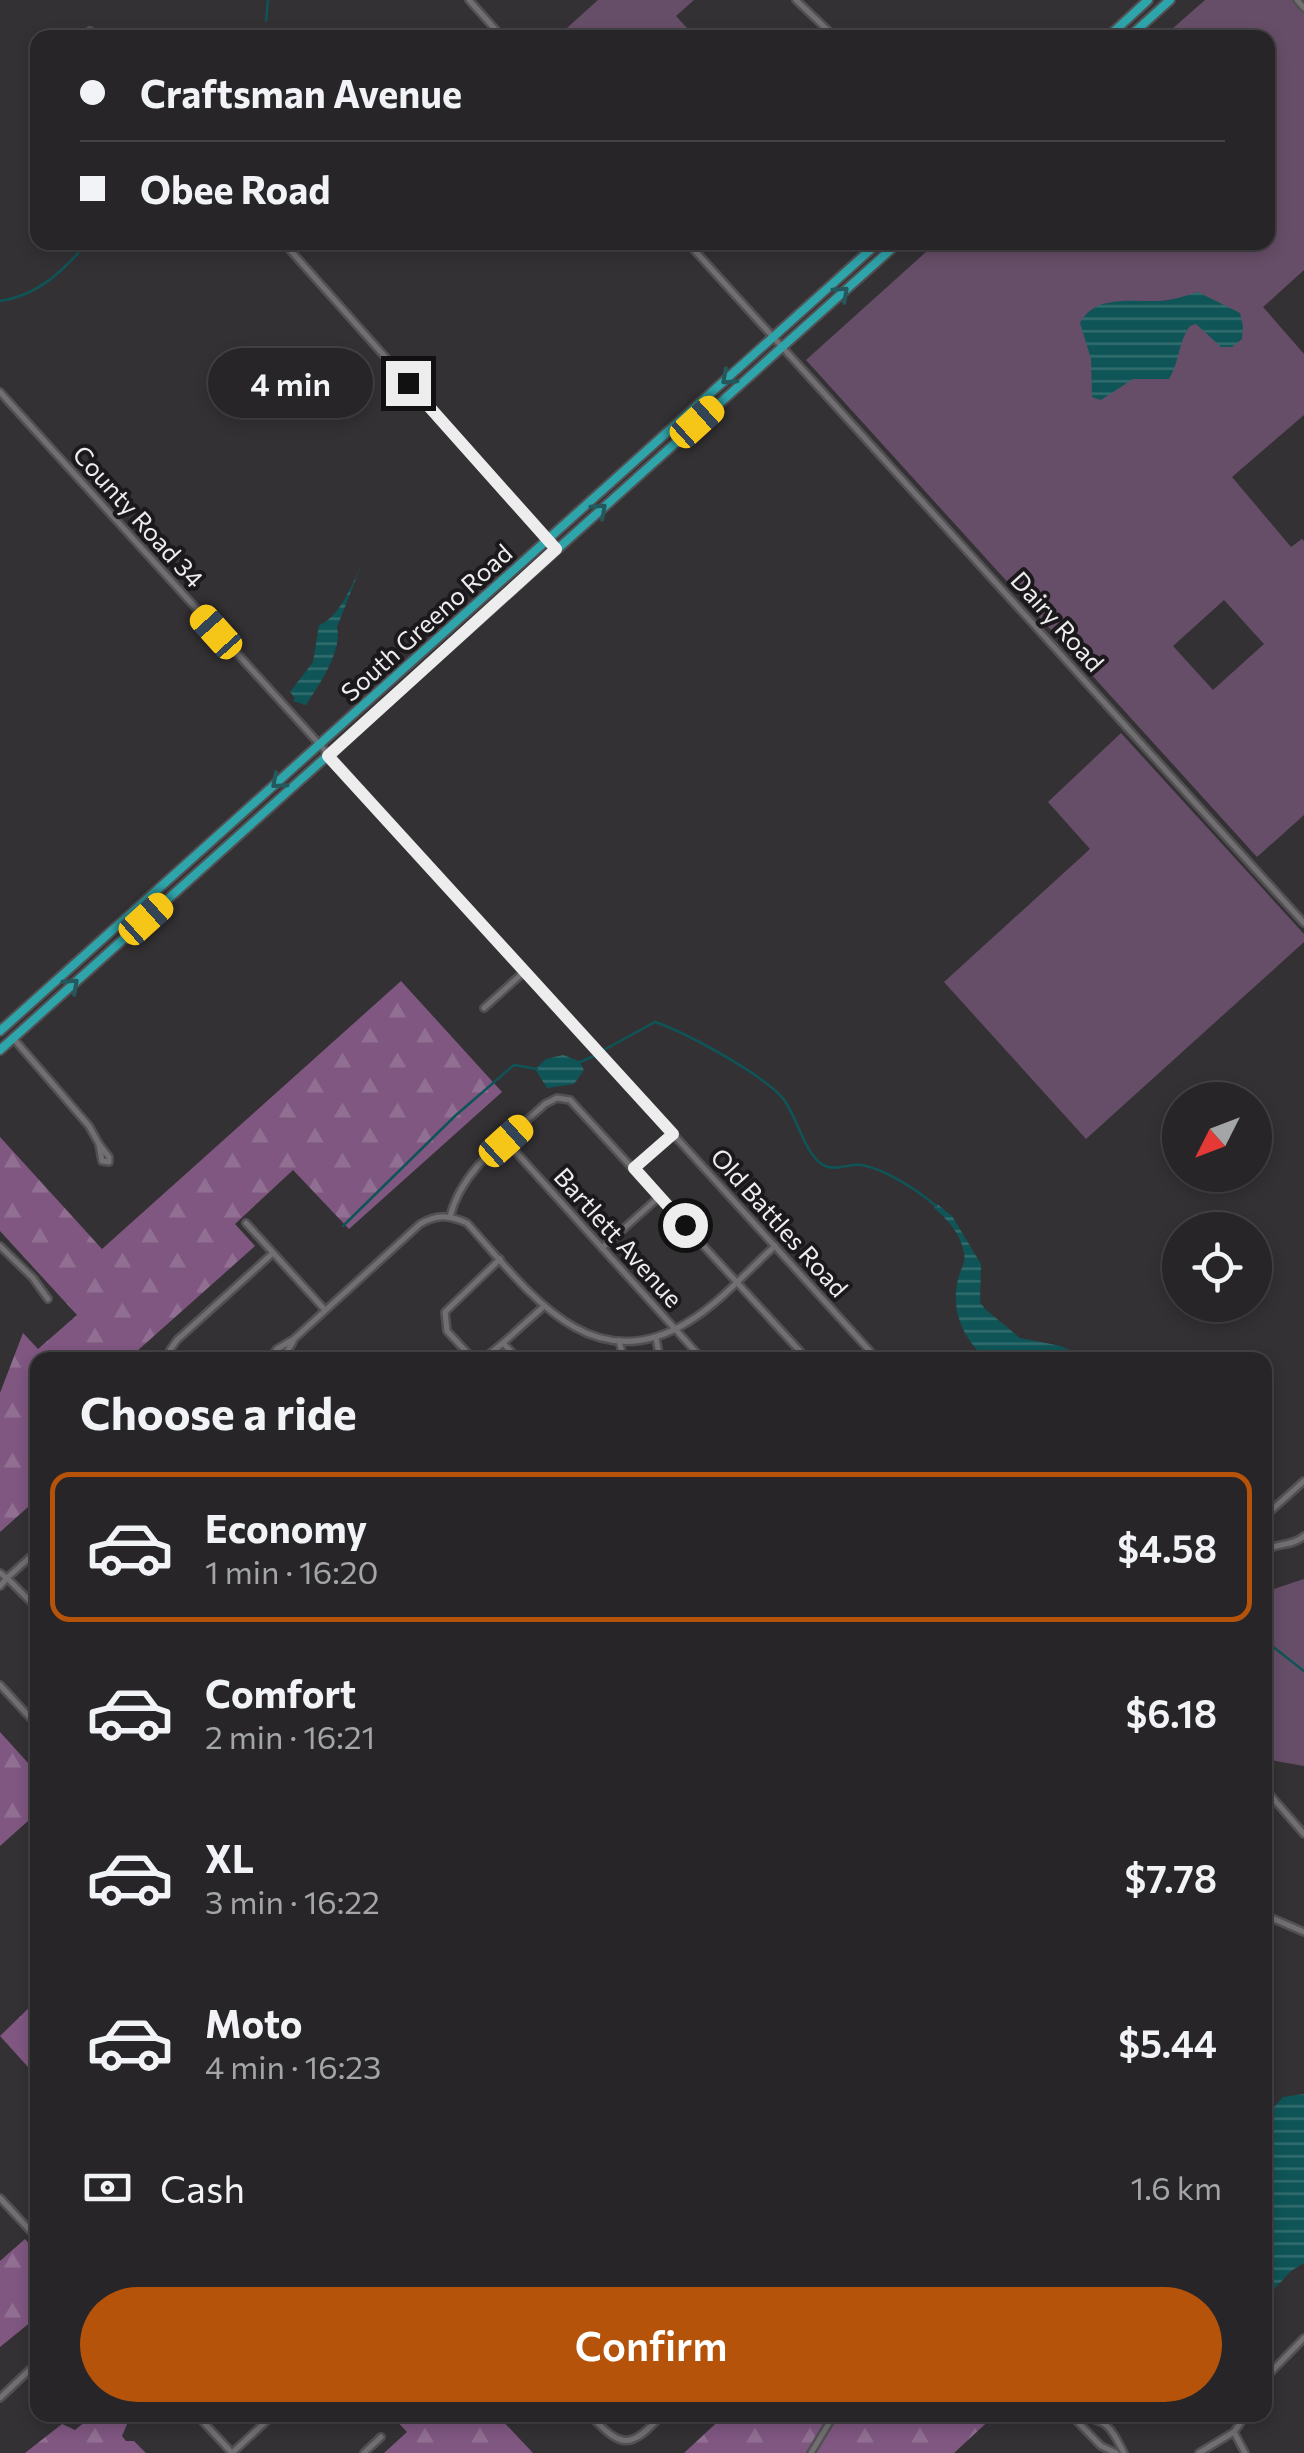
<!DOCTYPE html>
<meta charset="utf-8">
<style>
:root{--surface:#272527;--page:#333133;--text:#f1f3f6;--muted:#a4a5a7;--line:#434244;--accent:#b45309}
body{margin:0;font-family:Commissioner,sans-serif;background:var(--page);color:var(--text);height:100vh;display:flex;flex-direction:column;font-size:38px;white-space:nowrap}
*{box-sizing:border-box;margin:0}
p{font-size:32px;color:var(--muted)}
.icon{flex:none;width:55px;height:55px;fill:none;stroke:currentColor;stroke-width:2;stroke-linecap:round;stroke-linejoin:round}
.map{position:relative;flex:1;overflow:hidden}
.side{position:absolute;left:30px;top:1352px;width:1242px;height:1070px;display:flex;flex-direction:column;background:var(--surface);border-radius:20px;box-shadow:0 5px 15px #0003,0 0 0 2px var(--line)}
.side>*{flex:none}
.hud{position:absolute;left:30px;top:30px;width:1245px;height:220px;border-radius:20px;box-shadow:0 5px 15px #0003,0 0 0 2px var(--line);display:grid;align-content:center;height:220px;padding:0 50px;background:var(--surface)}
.needle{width:65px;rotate:228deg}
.controls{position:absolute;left:1162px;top:1082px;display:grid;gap:20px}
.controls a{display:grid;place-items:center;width:110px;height:110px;border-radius:50%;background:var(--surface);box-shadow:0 5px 15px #0003,0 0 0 2px var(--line);font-size:50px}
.end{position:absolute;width:45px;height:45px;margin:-22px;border:12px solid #eeedee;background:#111;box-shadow:0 0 0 5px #111}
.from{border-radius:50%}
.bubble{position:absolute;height:70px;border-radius:35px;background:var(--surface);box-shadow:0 5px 15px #0003,0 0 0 2px var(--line);font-size:32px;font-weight:600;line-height:70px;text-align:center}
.car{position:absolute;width:30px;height:60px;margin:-30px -15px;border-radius:12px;box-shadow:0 0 8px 2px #0007;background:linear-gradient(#f5c518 24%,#345 0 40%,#f5c518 0 76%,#345 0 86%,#f5c518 0)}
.hud b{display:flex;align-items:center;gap:35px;height:95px;font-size:38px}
.hud b+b{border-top:2px solid var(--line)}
.hud i{width:25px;height:25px;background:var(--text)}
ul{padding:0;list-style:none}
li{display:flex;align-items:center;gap:30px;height:150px;margin:0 20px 15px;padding:0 30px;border:5px solid transparent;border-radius:20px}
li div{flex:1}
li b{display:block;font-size:38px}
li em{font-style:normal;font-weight:600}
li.selected{border-color:var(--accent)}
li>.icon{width:90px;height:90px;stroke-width:1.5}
h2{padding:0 50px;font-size:45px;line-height:120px}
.pay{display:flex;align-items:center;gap:25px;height:110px;padding:0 50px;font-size:38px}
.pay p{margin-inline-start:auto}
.cta{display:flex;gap:20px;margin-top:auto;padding:20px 50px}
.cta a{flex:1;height:115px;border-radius:60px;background:var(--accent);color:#fff;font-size:40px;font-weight:600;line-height:115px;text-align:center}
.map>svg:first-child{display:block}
.grass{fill:#674e68;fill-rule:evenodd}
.forest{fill:url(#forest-firs)}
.water{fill:url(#water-rules)}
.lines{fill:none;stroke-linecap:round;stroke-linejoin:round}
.stream{stroke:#0f5457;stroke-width:2.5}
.minor-casing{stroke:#525052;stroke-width:10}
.major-casing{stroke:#525052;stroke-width:12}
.minor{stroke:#726f72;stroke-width:5}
.major{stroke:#2ea4ab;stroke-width:8}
.oneway{stroke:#24585c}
.route{stroke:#eeedee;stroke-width:12}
.labels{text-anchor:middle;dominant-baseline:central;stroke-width:8;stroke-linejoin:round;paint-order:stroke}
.street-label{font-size:25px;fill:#eeedee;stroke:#1b191b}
</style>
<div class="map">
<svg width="1304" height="2453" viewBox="0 0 1304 2453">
<defs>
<pattern id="forest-firs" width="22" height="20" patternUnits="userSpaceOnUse" patternTransform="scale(2.5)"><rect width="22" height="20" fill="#7f5781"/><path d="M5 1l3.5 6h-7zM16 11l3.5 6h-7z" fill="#916f93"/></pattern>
<pattern id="water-rules" width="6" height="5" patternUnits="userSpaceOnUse" patternTransform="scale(2.5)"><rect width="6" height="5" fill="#0f5457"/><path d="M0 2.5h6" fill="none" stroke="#326d6f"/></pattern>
</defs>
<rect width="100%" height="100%" fill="#343134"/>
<g class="grass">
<polygon points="598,0 694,0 676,16 695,37 557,37"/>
<path d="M1205,0H1304V270L1263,307L1304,354V415L1232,477L1291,547L1302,539L1304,541V815L1257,857L806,360L936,243L1268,242V38L1163,37ZM1224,600L1264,644L1213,690L1173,646Z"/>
<polygon points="1121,733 1304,934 1304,942 1086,1139 944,982 1090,849 1048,802"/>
<polygon points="1304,1579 1304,1766 1265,1759 1265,1592"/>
</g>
<g class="forest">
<polygon points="401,981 502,1092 349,1229 293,1170 235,1224 255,1246 127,1360 38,1360 37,1499 0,1532 0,1393 23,1333 38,1349 77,1315 0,1231 0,1137 102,1249"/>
<polygon points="0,1732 38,1774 37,1813 0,1846"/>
<polygon points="36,2001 38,2002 37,2077 0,2036"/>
<polygon points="25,2239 37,2253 37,2317 0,2347 0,2261"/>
<polygon points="93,2415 131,2415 122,2436 126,2441 134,2441 146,2453 25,2453 62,2424 75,2430"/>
<polygon points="391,2415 497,2415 533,2453 384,2453 407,2432"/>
<polygon points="725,2415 995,2415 954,2453 684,2453"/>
</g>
<g class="water">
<path d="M1198,292L1240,313L1243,326L1242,339L1232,347H1221L1196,324L1190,326C1178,342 1180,361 1169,379H1133L1101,400L1092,397L1091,359L1080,323C1095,294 1132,302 1159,301C1173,300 1185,296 1198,292Z"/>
<path d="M361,566L337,627C343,650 319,685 306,705L293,701L295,698L290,692L313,662L319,625C339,618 352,585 361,566Z"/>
<polygon points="563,1055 579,1061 584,1070 574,1084 547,1088 535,1069 546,1059"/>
<path d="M937,1204L952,1216L981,1264L980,1302L985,1309L1020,1338L1061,1346L1091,1360H989C963,1341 949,1308 959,1276C961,1268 966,1263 964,1253C961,1234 948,1220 934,1208Z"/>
<polygon points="1304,2094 1304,2263 1291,2271 1265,2299 1265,2117 1283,2097"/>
</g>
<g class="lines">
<g class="stream">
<polyline points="266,21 268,0"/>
<path d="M0,301C38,296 64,270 88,242"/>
<path d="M602,1051L655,1022C687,1033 756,1071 780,1095C797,1112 803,1155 825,1166C837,1171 851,1163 862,1165C887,1170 917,1190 936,1206"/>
<polyline points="578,1063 594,1056"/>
<polyline points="343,1226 455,1116 514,1065 537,1069"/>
<polyline points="1265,1645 1272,1646 1304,1671"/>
</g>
<defs>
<g id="minor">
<polyline points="469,0 503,38"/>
<polyline points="796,0 836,38"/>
<polyline points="1297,0 1304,8"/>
<polyline points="90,31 97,38"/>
<polyline points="283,242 556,549"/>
<polyline points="687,242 1304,923"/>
<polyline points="0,392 878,1360"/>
<polyline points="484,1008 525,971"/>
<polyline points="13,1038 89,1126 99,1144"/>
<polyline points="506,1141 703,1360"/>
<polygon points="99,1144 109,1157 109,1162 102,1161"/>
<polyline points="634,1169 673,1134"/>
<path d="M450,1217C462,1167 510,1137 545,1104L557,1098L570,1100L808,1360"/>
<polyline points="246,1223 325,1310"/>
<polyline points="0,1246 33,1278 48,1299"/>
<polyline points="602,1248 659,1197"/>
<polyline points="656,1338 660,1360"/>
<polyline points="619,1341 624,1360"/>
<polyline points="503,1343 543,1307"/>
<polyline points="171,1360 170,1350 177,1340 273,1253"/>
<path d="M269,1360L277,1349L294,1339L420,1224C437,1214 449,1215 467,1223C526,1288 589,1383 688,1322C720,1303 747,1271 775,1246"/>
<polyline points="277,1360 284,1356 293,1342"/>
<polyline points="474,1360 447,1331 445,1312 500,1259"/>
<polyline points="482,1360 503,1343 519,1360"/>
<polyline points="1265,1516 1304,1481"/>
<path d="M1265,1550C1278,1543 1293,1546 1304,1536"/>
<polyline points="0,1573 7,1578 38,1550"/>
<polyline points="0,1586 7,1578 38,1609"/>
<polyline points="0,1685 38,1726"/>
<polyline points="1265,1789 1304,1834"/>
<polyline points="1265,1915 1304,1932"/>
<polyline points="0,2198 38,2239"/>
<polyline points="1265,2378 1304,2338"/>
<polyline points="0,2398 38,2362"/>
<polyline points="197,2415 232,2453"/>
<path d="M590,2415C622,2449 630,2449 662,2415"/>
<polyline points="1071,2415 1101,2446 1116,2453"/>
<path d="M1074,2415C1107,2421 1108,2422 1124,2453"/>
<polyline points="1234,2432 1245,2453"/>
<polyline points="232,2453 273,2415"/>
<polyline points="364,2453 381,2437"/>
<polyline points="811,2453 834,2415"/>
<polyline points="1199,2453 1234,2432 1246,2415"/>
</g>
<g id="major">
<polyline points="1107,38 1148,0"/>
<polyline points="1128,38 1170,0"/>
<polyline points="0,1031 879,242"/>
<polyline points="0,1050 899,242"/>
</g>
</defs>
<use href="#minor" class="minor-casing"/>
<use href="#major" class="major-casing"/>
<use href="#minor" class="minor"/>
<use href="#major" class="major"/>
</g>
<defs><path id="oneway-chevron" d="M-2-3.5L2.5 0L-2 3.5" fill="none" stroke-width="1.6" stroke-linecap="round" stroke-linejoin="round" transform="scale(2.5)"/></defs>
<g class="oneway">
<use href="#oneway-chevron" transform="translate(842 293) rotate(-42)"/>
<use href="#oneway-chevron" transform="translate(728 378) rotate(138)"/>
<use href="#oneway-chevron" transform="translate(600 510) rotate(-42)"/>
<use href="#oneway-chevron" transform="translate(278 782) rotate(139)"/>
<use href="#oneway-chevron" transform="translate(72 985) rotate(-42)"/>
</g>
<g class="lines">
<polyline class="route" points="408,383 556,549 328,756 673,1134 634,1168 685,1225"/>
</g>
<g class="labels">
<g class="street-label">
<text transform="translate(139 516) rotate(48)">County Road 34</text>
<text transform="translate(1058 621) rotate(48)">Dairy Road</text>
<text transform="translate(426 622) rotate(-42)">South Greeno Road</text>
<text transform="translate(780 1222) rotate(48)">Old Battles Road</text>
<text transform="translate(619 1237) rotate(48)">Bartlett Avenue</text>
</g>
</g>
</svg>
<div class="controls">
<a><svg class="needle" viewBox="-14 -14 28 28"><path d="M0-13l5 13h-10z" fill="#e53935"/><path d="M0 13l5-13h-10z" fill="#a4a5a7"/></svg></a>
<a><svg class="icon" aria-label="locate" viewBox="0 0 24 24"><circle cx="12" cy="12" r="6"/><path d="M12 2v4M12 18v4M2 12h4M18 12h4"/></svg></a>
</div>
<i class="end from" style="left:685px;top:1225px"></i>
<i class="end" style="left:408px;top:383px"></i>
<div class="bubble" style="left:208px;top:348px;width:165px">4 min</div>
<i class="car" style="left:697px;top:422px;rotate:48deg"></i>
<i class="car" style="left:216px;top:632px;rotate:318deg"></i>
<i class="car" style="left:146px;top:919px;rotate:48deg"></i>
<i class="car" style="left:506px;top:1141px;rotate:48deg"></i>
<div class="hud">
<b><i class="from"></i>Craftsman Avenue</b>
<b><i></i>Obee Road</b>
</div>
<section class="side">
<h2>Choose a ride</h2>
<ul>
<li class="selected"><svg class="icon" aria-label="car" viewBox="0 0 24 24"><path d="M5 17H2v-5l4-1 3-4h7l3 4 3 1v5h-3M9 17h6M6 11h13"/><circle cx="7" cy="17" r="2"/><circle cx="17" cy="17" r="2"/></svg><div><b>Economy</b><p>1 min · 16:20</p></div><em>$4.58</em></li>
<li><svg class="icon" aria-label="car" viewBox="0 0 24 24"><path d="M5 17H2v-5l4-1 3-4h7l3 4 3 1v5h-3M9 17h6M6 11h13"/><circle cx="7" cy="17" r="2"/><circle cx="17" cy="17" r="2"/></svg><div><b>Comfort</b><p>2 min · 16:21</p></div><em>$6.18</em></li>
<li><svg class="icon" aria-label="car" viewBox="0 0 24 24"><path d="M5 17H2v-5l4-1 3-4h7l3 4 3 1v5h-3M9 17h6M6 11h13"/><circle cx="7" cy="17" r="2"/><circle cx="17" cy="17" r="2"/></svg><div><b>XL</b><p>3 min · 16:22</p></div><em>$7.78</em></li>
<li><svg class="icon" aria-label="car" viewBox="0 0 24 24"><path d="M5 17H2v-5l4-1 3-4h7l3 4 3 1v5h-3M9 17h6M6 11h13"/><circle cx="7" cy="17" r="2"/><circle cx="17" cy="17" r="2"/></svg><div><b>Moto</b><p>4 min · 16:23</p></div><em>$5.44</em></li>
</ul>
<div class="pay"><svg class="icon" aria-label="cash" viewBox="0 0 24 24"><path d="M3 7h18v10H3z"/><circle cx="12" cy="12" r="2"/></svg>Cash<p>1.6 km</p></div>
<div class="cta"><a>Confirm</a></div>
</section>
</div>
